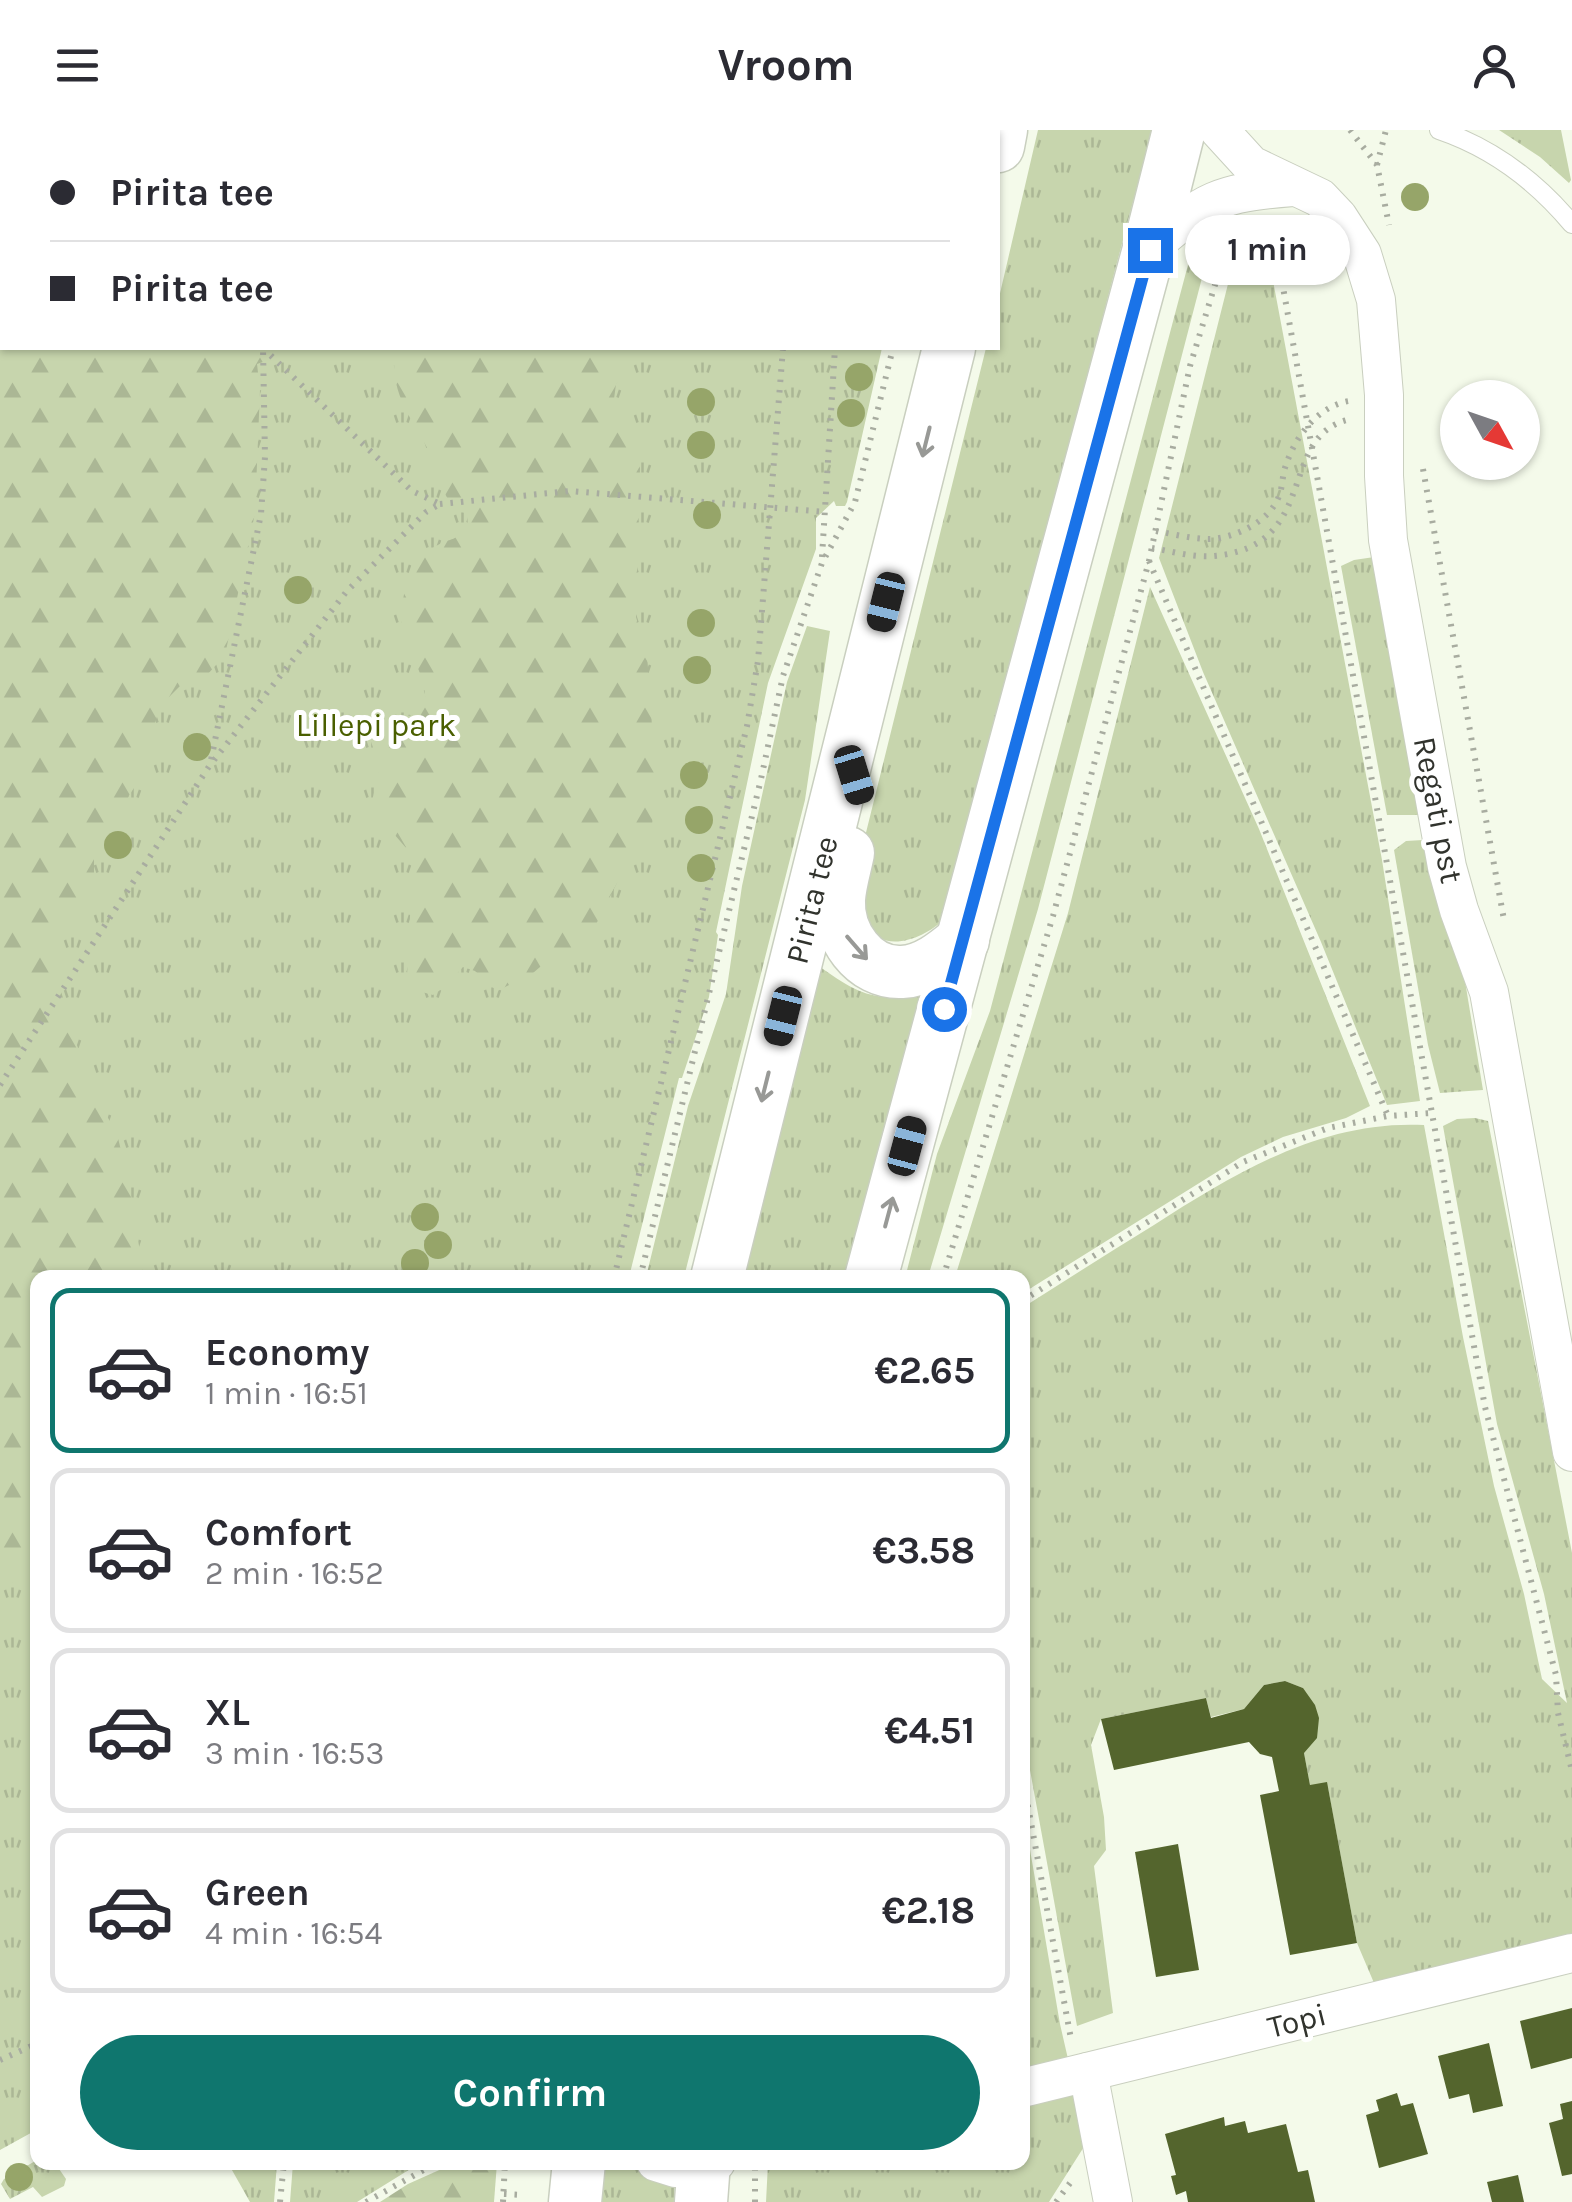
<!DOCTYPE html>
<meta charset="utf-8">
<style>
:root{--surface:#fff;--page:#f2f2f3;--text:#2b2b33;--muted:#7c7c81;--line:#e1e1e2;--accent:#0f766e}
body{margin:0;font-family:Karla,sans-serif;background:var(--page);color:var(--text);height:100vh;display:flex;flex-direction:column;font-size:38px;white-space:nowrap}
*{box-sizing:border-box;margin:0}
p{font-size:32px;color:var(--muted)}
.icon{flex:none;width:55px;height:55px;fill:none;stroke:currentColor;stroke-width:2;stroke-linecap:round;stroke-linejoin:round}
.map{position:relative;flex:1;overflow:hidden}
.sheet{position:absolute;left:30px;top:1140px;width:1000px;height:900px;display:flex;flex-direction:column;background:var(--surface);border-radius:20px;box-shadow:0 2px 8px #0004}
.sheet>*{flex:none}
.top-card{position:absolute;left:0px;top:0px;width:1000px;height:220px;box-shadow:0 2px 8px #0004;display:grid;align-content:center;height:220px;padding:0 50px;background:var(--surface)}
.needle{width:65px;rotate:130deg}
.tools{position:absolute;left:1440px;top:250px;display:grid;gap:20px}
.tools a{display:grid;place-items:center;width:100px;height:100px;border-radius:50%;background:var(--surface);box-shadow:0 2px 8px #0004;font-size:50px}
.end{position:absolute;width:45px;height:45px;margin:-22px;border:12px solid #1a73e8;background:#fff;box-shadow:0 0 0 5px #fff}
.from{border-radius:50%}
.bubble{position:absolute;height:70px;border-radius:35px;background:var(--surface);box-shadow:0 2px 8px #0004;font-size:32px;font-weight:700;line-height:70px;text-align:center}
.car{position:absolute;width:30px;height:60px;margin:-30px -15px;border-radius:12px;box-shadow:0 0 8px 2px #0007;background:linear-gradient(#222 24%,#8ab4d8 0 40%,#222 0 76%,#8ab4d8 0 86%,#222 0)}
.top-card b{display:flex;align-items:center;gap:35px;height:95px;font-size:38px}
.top-card b+b{border-top:2px solid var(--line)}
.top-card i{width:25px;height:25px;background:var(--text)}
ul{padding:18px 0 0;list-style:none}
li{display:flex;align-items:center;gap:30px;height:165px;margin:0 20px 15px;padding:0 30px;border:5px solid var(--line);border-radius:20px}
li div{flex:1}
li b{display:block;font-size:38px}
li em{font-style:normal;font-weight:700}
li.selected{border-color:var(--accent)}
li>.icon{width:90px;height:90px;stroke-width:1.5}
.cta{display:flex;gap:20px;margin-top:auto;padding:20px 50px}
.cta a{flex:1;height:115px;border-radius:60px;background:var(--accent);color:#fff;font-size:40px;font-weight:700;line-height:115px;text-align:center}
header{display:flex;justify-content:space-between;align-items:center;height:130px;padding:0 50px;background:var(--surface);font-size:45px;font-weight:700}
.map>svg:first-child{display:block}
.grass{fill:url(#grass-tufts)}
.forest{fill:url(#forest-firs)}
.building{fill:#54652d}
.lines{fill:none;stroke-linecap:round;stroke-linejoin:round}
.service-casing{stroke:#c9cfbf;stroke-width:20}
.minor-casing{stroke:#c9cfbf;stroke-width:40}
.secondary-casing{stroke:#c9cfbf;stroke-width:55}
.path{stroke:#a8aca0;stroke-width:6;stroke-dasharray:2.5 8;stroke-linecap:butt}
.service{stroke:#fff;stroke-width:18}
.minor{stroke:#fff;stroke-width:38}
.secondary{stroke:#fff;stroke-width:52}
.tree{fill:#96a569}
.oneway{stroke:#989996}
.route{stroke:#1a73e8;stroke-width:12}
.labels{text-anchor:middle;dominant-baseline:central;stroke-width:10;stroke-linejoin:round;paint-order:stroke}
.park-label{font-size:32px;fill:#4a5f00;stroke:#fff}
.street-label{font-size:32px;fill:#31332d;stroke:#fff}
</style>
<header><svg class="icon" aria-label="menu" viewBox="0 0 24 24"><path d="M4 6h16M4 12h16M4 18h16"/></svg>Vroom<svg class="icon" aria-label="person" viewBox="0 0 24 24"><circle cx="12" cy="8" r="4"/><path d="M4 21q1-7 8-7t8 7"/></svg></header>
<div class="map">
<svg width="1572" height="2072" viewBox="0 0 1572 2072">
<defs>
<pattern id="grass-tufts" width="24" height="20" patternUnits="userSpaceOnUse" patternTransform="scale(2.5)"><rect width="24" height="20" fill="#c7d5ad"/><path d="M3 7l-1-3M5 7V3M7 7l1-3M15 17l-1-3M17 17v-4M19 17l1-3" fill="none" stroke="#abb795"/></pattern>
<pattern id="forest-firs" width="22" height="20" patternUnits="userSpaceOnUse" patternTransform="scale(2.5)"><rect width="22" height="20" fill="#c7d5ad"/><path d="M5 1l3.5 6h-7zM16 11l3.5 6h-7z" fill="#abb795"/></pattern>
</defs>
<rect width="100%" height="100%" fill="#f4faea"/>
<g class="grass">
<polygon points="0,0 943,0 2,2 2,218 882,218 847,372 845,376 836,376 834,371 816,388 816,419 768,553 716,802 718,805 709,867 682,948 679,948 629,1147 38,1148 38,1999 0,2020"/>
<path d="M1038,0H1152L944,789C926,808 880,827 866,792C860,777 859,758 856,743L986,218H998V172Z"/>
<polygon points="1499,0 1561,0 1571,50 1569,53 1540,27"/>
<polygon points="1234,79 1220,126 1203,144 1038,779 928,1147 905,1148 937,1024 990,881 1193,116 1201,100"/>
<polygon points="1268,124 1382,730 1420,971 1387,975 1321,812 1203,542 1159,428 1229,150 1237,139"/>
<polygon points="1381,426 1430,685 1387,685 1341,436 1354,430"/>
<polygon points="1150,457 1259,699 1370,976 1346,988 1283,1007 1241,1027 1023,1163 1022,1148 955,1147 1068,783"/>
<polygon points="807,496 830,501 805,670 684,1147 646,1147 688,976 726,864 742,756 787,552"/>
<polygon points="1423,710 1461,827 1483,960 1440,963 1428,915 1394,720 1406,711"/>
<path d="M820,837C863,867 872,870 925,865L849,1147L738,1148Z"/>
<path d="M1475,988L1488,991L1572,1423V1815L1380,1867L1357,1813L1328,1658L1310,1655L1304,1623L1303,1558L1285,1551L1264,1555L1244,1579L1211,1587L1206,1568L1101,1589L1091,1615L1104,1687L1106,1720L1094,1736L1113,1883L1077,1896L1023,1602L1022,1178C1066,1150 1110,1122 1154,1095C1237,1042 1322,990 1424,995L1463,1207L1494,1356L1524,1464L1542,1549L1567,1573L1544,1464L1497,1294L1443,996L1457,989Z"/>
<polygon points="1023,1679 1060,1894 1087,2012 1049,2072 766,2072 768,2033 1022,2032"/>
<polygon points="37,2030 55,2033 66,2049 64,2056 42,2067 33,2057 10,2069 1,2054 4,2049"/>
<polygon points="228,2033 277,2033 274,2072 250,2072"/>
<polygon points="293,2033 293,2032 420,2033 357,2072 290,2072"/>
<polygon points="603,2033 676,2033 674,2072 600,2072"/>
</g>
<g class="forest">
<polygon points="0,0 304,0 2,2 2,218 286,218 283,225 257,234 260,260 255,383 225,525 207,545 186,550 160,576 138,652 94,718 94,743 79,776 49,821 88,952 117,1004 129,1053 144,1147 38,1148 37,1475 25,1448 10,1453 0,1463"/>
<polygon points="437,0 658,0 659,2 437,2"/>
<path d="M396,218H645L616,254L614,269L640,338L636,487L647,525L651,577L655,664L652,695L624,739L584,818L563,834L547,831L533,843L497,861L475,841L463,837L446,856L433,865L418,861L407,846L413,726L381,689L372,671L380,638L367,600L384,586C462,596 406,526 401,491C400,483 403,469 405,460C409,448 425,422 436,416C452,407 456,412 468,396L467,384C439,372 444,351 432,327C413,289 387,262 396,218Z"/>
<polygon points="455,2033 497,2033 494,2072 380,2072 408,2054"/>
</g>
<g class="building">
<polygon points="1285,1551 1303,1558 1315,1575 1319,1588 1317,1608 1304,1623 1310,1655 1327,1652 1357,1813 1290,1825 1260,1665 1279,1661 1272,1627 1260,1624 1249,1612 1114,1640 1101,1589 1206,1568 1211,1588 1244,1579 1264,1555"/>
<polygon points="1178,1714 1199,1840 1156,1847 1135,1722"/>
<polygon points="1572,1878 1572,1928 1531,1939 1520,1891"/>
<polygon points="1489,1913 1503,1976 1473,1983 1469,1964 1449,1969 1438,1926"/>
<polygon points="1397,1963 1401,1976 1413,1973 1428,2024 1379,2038 1366,1985 1379,1981 1376,1970"/>
<polygon points="1572,1971 1572,2044 1562,2046 1549,1993 1563,1989 1560,1974"/>
<polygon points="1224,1987 1225,1996 1245,1991 1248,2003 1286,1994 1298,2042 1308,2040 1315,2072 1188,2072 1186,2061 1176,2065 1171,2046 1176,2045 1165,2004"/>
<polygon points="1518,2045 1524,2072 1492,2072 1487,2052"/>
</g>
<g class="lines">
<defs>
<path id="service" d="M1439,0C1492,18 1536,51 1572,94"/>
<g id="minor">
<polyline points="1219,0 1251,35 1320,68 1338,87 1362,124 1376,170 1384,265 1384,346 1388,410 1447,737 1459,780 1489,862 1572,1322"/>
<path d="M1149,119C1206,69 1218,63 1293,57"/>
<polyline points="1088,1942 1113,2072"/>
<polyline points="1022,1958 1572,1823"/>
<polyline points="656,2032 675,2038 716,2032"/>
</g>
<g id="secondary">
<polyline points="998,16 1001,0"/>
<path d="M848,723C845,738 840,754 839,769C837,804 863,844 902,842C926,841 946,824 963,810"/>
<polyline points="717,1148 949,218"/>
<polyline points="871,1148 1149,119 1179,0"/>
<polyline points="575,2072 579,2032"/>
<polyline points="701,2072 704,2032"/>
</g>
</defs>
<use href="#service" class="service-casing"/>
<use href="#minor" class="minor-casing"/>
<use href="#secondary" class="secondary-casing"/>
<g class="path">
<polyline points="124,0 126,2"/>
<polyline points="1350,0 1377,35 1389,95"/>
<polyline points="803,2 803,0"/>
<polyline points="859,2 860,0"/>
<polyline points="952,2 952,0"/>
<polyline points="1377,35 1386,0"/>
<polyline points="1260,94 1275,113 1485,1277 1556,1545 1558,1583 1572,1641"/>
<polyline points="1423,339 1504,790"/>
<polyline points="440,374 570,361 826,382"/>
<path d="M1156,401C1173,404 1192,409 1210,409C1236,408 1270,391 1279,366C1283,356 1282,345 1286,335C1295,307 1318,276 1349,271"/>
<path d="M1152,418C1171,421 1194,428 1214,426C1323,416 1275,303 1352,289"/>
<polyline points="822,427 835,218"/>
<polyline points="1149,431 1388,986"/>
<polyline points="214,630 347,461 426,382 440,374 412,361 266,221"/>
<polyline points="0,955 210,635 261,384 265,327 263,218"/>
<polyline points="614,1148 747,596 758,531 783,218"/>
<polyline points="640,1148 761,649 783,546 822,433 855,372 893,218"/>
<polyline points="943,1148 1053,786 1149,431 1190,236 1231,103"/>
<polyline points="1022,1171 1243,1032 1328,998 1388,986 1431,983"/>
<polyline points="1022,1644 1071,1909"/>
<polyline points="0,1930 38,1913"/>
<polyline points="504,2064 524,2065"/>
<polyline points="280,2072 284,2032"/>
<polyline points="366,2072 438,2032"/>
<polyline points="503,2072 505,2032"/>
<polyline points="755,2072 755,2032"/>
<polyline points="1056,2072 1073,2049"/>
</g>
<use href="#service" class="service"/>
<use href="#minor" class="minor"/>
<use href="#secondary" class="secondary"/>
</g>
<g class="tree">
<circle cx="1415" cy="67" r="14"/>
<circle cx="859" cy="247" r="14"/>
<circle cx="701" cy="272" r="14"/>
<circle cx="851" cy="283" r="14"/>
<circle cx="701" cy="315" r="14"/>
<circle cx="707" cy="385" r="14"/>
<circle cx="298" cy="460" r="14"/>
<circle cx="701" cy="493" r="14"/>
<circle cx="697" cy="540" r="14"/>
<circle cx="197" cy="617" r="14"/>
<circle cx="694" cy="645" r="14"/>
<circle cx="699" cy="690" r="14"/>
<circle cx="118" cy="715" r="14"/>
<circle cx="701" cy="738" r="14"/>
<circle cx="425" cy="1087" r="14"/>
<circle cx="438" cy="1115" r="14"/>
<circle cx="415" cy="1133" r="14"/>
<circle cx="19" cy="2047" r="14"/>
</g>
<defs><path id="oneway-shaft" d="M-6 0H5M1.5-3L5.5 0L1.5 3" fill="none" stroke-width="1.6" stroke-linecap="round" stroke-linejoin="round" transform="scale(2.5)"/></defs>
<g class="oneway">
<use href="#oneway-shaft" transform="translate(926 312) rotate(104)"/>
<use href="#oneway-shaft" transform="translate(857 818) rotate(49)"/>
<use href="#oneway-shaft" transform="translate(765 957) rotate(104)"/>
<use href="#oneway-shaft" transform="translate(889 1082) rotate(-75)"/>
</g>
<g class="lines">
<polyline class="route" points="944,879 1150,120"/>
</g>
<g class="labels">
<g class="park-label">
<text x="376" y="595">Lillepi park</text>
</g>
<g class="street-label">
<text transform="translate(1438 680) rotate(79)">Regati pst</text>
<text transform="translate(812 770) rotate(-76)">Pirita tee</text>
<text transform="translate(1297 1891) rotate(-14)">Topi</text>
</g>
</g>
</svg>
<div class="tools">
<a><svg class="needle" viewBox="-14 -14 28 28"><path d="M0-13l5 13h-10z" fill="#e53935"/><path d="M0 13l5-13h-10z" fill="#7c7c81"/></svg></a>
</div>
<i class="end from" style="left:944px;top:879px"></i>
<i class="end" style="left:1150px;top:120px"></i>
<div class="bubble" style="left:1185px;top:85px;width:165px">1 min</div>
<i class="car" style="left:886px;top:472px;rotate:194deg"></i>
<i class="car" style="left:854px;top:645px;rotate:163deg"></i>
<i class="car" style="left:783px;top:886px;rotate:194deg"></i>
<i class="car" style="left:907px;top:1016px;rotate:15deg"></i>
<div class="top-card">
<b><i class="from"></i>Pirita tee</b>
<b><i></i>Pirita tee</b>
</div>
<section class="sheet">
<ul>
<li class="selected"><svg class="icon" aria-label="car" viewBox="0 0 24 24"><path d="M5 17H2v-5l4-1 3-4h7l3 4 3 1v5h-3M9 17h6M6 11h13"/><circle cx="7" cy="17" r="2"/><circle cx="17" cy="17" r="2"/></svg><div><b>Economy</b><p>1 min · 16:51</p></div><em>€2.65</em></li>
<li><svg class="icon" aria-label="car" viewBox="0 0 24 24"><path d="M5 17H2v-5l4-1 3-4h7l3 4 3 1v5h-3M9 17h6M6 11h13"/><circle cx="7" cy="17" r="2"/><circle cx="17" cy="17" r="2"/></svg><div><b>Comfort</b><p>2 min · 16:52</p></div><em>€3.58</em></li>
<li><svg class="icon" aria-label="car" viewBox="0 0 24 24"><path d="M5 17H2v-5l4-1 3-4h7l3 4 3 1v5h-3M9 17h6M6 11h13"/><circle cx="7" cy="17" r="2"/><circle cx="17" cy="17" r="2"/></svg><div><b>XL</b><p>3 min · 16:53</p></div><em>€4.51</em></li>
<li><svg class="icon" aria-label="car" viewBox="0 0 24 24"><path d="M5 17H2v-5l4-1 3-4h7l3 4 3 1v5h-3M9 17h6M6 11h13"/><circle cx="7" cy="17" r="2"/><circle cx="17" cy="17" r="2"/></svg><div><b>Green</b><p>4 min · 16:54</p></div><em>€2.18</em></li>
</ul>
<div class="cta"><a>Confirm</a></div>
</section>
</div>
